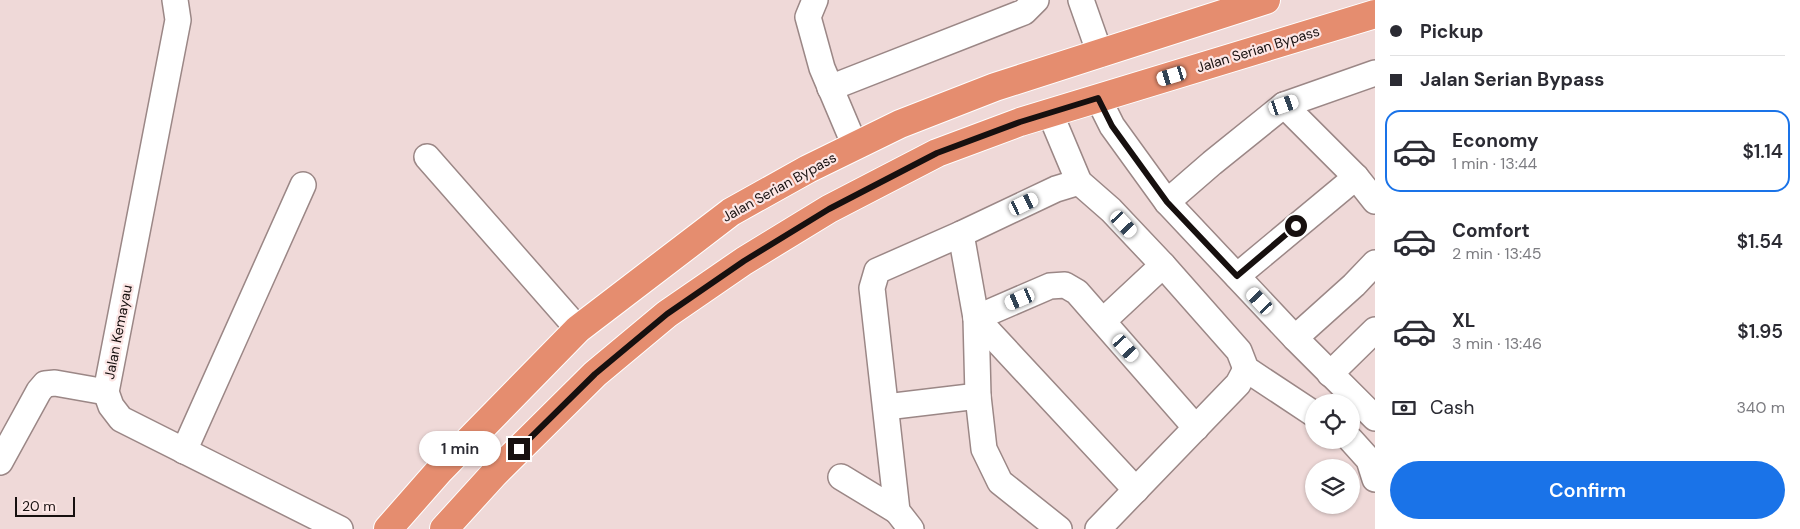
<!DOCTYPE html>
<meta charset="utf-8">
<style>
:root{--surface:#fff;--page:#f2f2f3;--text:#2b2b33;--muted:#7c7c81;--line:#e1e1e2;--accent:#1a73e8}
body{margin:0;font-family:"DM Sans",sans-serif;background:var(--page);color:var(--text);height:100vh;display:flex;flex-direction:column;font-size:19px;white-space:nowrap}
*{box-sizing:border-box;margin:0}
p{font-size:16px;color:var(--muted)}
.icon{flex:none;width:28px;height:28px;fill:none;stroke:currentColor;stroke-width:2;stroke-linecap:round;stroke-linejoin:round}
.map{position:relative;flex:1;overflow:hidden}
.sheet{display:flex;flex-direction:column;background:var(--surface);width:425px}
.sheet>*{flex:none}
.hud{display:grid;align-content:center;height:110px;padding:0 15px;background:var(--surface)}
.controls{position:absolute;left:1305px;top:394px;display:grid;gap:10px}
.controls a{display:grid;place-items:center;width:55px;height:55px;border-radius:50%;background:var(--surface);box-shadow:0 1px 4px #0004;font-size:25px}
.scale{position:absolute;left:15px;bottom:12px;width:60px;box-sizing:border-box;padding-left:5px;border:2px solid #17100f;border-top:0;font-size:14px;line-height:18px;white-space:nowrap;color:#17100f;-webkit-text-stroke:4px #fce6e5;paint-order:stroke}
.end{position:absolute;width:22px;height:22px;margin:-11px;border:6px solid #17100f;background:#fff;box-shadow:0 0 0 2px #fff}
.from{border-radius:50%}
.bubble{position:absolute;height:35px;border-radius:18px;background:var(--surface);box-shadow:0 1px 4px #0004;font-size:16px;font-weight:600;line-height:35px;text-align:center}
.car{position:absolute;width:15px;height:30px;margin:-15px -8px;border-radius:6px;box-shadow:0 0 4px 1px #0007;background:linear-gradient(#fff 24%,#345 0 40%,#fff 0 76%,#345 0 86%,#fff 0)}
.hud b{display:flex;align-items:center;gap:18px;height:48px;font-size:19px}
.hud b+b{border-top:1px solid var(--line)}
.hud i{width:12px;height:12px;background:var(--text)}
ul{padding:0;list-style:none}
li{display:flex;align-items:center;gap:15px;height:82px;margin:0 10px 8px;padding:0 5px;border:2px solid transparent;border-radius:15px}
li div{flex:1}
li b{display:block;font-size:19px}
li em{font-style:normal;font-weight:600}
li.on{border-color:var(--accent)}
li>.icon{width:45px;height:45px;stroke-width:1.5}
.pay{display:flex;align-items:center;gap:12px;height:55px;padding:0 15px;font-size:19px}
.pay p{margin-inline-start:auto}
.cta{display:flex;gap:10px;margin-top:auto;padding:10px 15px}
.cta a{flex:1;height:58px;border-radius:30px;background:var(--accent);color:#fff;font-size:20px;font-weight:600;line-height:58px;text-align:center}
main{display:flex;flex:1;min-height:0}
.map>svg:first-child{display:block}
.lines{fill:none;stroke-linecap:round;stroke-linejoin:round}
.minor-casing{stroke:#9b8786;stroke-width:28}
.highway-casing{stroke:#fff;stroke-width:30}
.minor{stroke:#fff;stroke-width:25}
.highway{stroke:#e58d6f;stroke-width:28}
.route{stroke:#17100f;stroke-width:6}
.labels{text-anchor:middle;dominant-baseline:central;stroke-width:4.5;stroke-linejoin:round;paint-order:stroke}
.street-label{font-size:14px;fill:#17100f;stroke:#fce6e5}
</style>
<main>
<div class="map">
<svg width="1375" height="529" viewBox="0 0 1375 529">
<rect width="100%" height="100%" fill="#efd9d8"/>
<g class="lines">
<defs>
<g id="minor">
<polyline points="175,0 178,20 106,392 111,406 121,419 340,529"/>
<polyline points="815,0 808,17 822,68 855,146"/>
<polyline points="1081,0 1100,54"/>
<polyline points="830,88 1024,12 1036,0"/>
<polyline points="1098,98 1112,126 1167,202 1295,338 1375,418"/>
<polyline points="1284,105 1356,177 1375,201"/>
<polyline points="1050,113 1079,182 1111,210 1163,265 1239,351 1246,369 1314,414"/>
<polyline points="427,157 578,329"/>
<polyline points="1167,202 1212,163 1284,105 1375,73"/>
<polyline points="961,234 976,318 978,396 984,449 1000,482 1059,529"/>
<polyline points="1237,276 1356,177"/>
<polyline points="976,318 1050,286 1065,285 1077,292 1196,428"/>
<polyline points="976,318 1136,490"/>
<polyline points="1103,321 1163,265"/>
<polyline points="1295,338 1354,285 1375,263"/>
<polyline points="1330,374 1375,330"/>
<polyline points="886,407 978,396"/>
<polyline points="1351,440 1369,460 1375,479"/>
<polyline points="184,451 303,185"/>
<polyline points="0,462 39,391 45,384 55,383 106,392"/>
<polyline points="841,477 897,511"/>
<polyline points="911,529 897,511 872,288 877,271 961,234 1056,189 1079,182"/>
<polyline points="1098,529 1238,384 1246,369"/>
</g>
<g id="highway">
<polyline points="388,529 439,471 578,329 731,212 808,169 900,124 995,87 1266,0"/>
<polyline points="444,529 494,474 595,374 667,314 744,261 829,209 937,153 1020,122 1375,14"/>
</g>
</defs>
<use href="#minor" class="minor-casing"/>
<use href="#highway" class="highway-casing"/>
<use href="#minor" class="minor"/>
<use href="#highway" class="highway"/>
</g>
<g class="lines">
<polyline class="route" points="519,449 595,374 667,314 744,261 829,209 937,153 1020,122 1098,98 1112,126 1167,202 1237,276 1296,226"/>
</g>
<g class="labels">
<g class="street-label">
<text transform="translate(1258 49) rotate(-17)">Jalan Serian Bypass</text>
<text transform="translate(779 187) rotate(-29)">Jalan Serian Bypass</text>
<text transform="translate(118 332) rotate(-79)">Jalan Kemayau</text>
</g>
</g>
</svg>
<div class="controls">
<a><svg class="icon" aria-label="locate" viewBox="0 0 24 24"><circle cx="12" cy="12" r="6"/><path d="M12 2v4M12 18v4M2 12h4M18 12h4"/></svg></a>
<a><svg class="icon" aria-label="layers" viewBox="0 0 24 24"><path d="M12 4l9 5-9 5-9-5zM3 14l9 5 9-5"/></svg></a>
</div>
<div class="scale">20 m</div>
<i class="end from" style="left:1296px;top:226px"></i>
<i class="end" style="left:519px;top:449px"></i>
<div class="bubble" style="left:419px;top:431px;width:82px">1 min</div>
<i class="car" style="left:1172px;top:76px;rotate:253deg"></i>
<i class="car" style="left:1284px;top:105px;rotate:71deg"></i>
<i class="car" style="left:1024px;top:204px;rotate:64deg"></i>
<i class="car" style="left:1124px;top:224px;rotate:137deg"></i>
<i class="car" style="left:1020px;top:299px;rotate:247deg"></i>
<i class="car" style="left:1260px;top:301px;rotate:317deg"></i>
<i class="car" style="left:1126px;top:348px;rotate:138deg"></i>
</div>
<section class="sheet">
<div class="hud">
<b><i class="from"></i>Pickup</b>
<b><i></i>Jalan Serian Bypass</b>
</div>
<ul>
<li class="on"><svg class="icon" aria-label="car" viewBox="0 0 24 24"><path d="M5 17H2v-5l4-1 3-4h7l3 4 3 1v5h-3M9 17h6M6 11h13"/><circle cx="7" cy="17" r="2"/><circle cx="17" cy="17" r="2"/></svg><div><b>Economy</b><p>1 min · 13:44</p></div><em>$1.14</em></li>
<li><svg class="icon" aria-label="car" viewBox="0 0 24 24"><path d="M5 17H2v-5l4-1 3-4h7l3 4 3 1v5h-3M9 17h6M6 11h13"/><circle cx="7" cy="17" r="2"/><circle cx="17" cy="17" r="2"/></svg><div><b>Comfort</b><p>2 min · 13:45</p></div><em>$1.54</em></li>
<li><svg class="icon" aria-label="car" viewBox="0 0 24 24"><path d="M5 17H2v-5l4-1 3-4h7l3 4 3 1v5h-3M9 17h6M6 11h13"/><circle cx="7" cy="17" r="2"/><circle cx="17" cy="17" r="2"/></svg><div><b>XL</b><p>3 min · 13:46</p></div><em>$1.95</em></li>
</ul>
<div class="pay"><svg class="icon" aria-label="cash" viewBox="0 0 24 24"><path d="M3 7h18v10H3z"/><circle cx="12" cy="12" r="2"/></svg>Cash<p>340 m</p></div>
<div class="cta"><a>Confirm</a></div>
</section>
</main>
